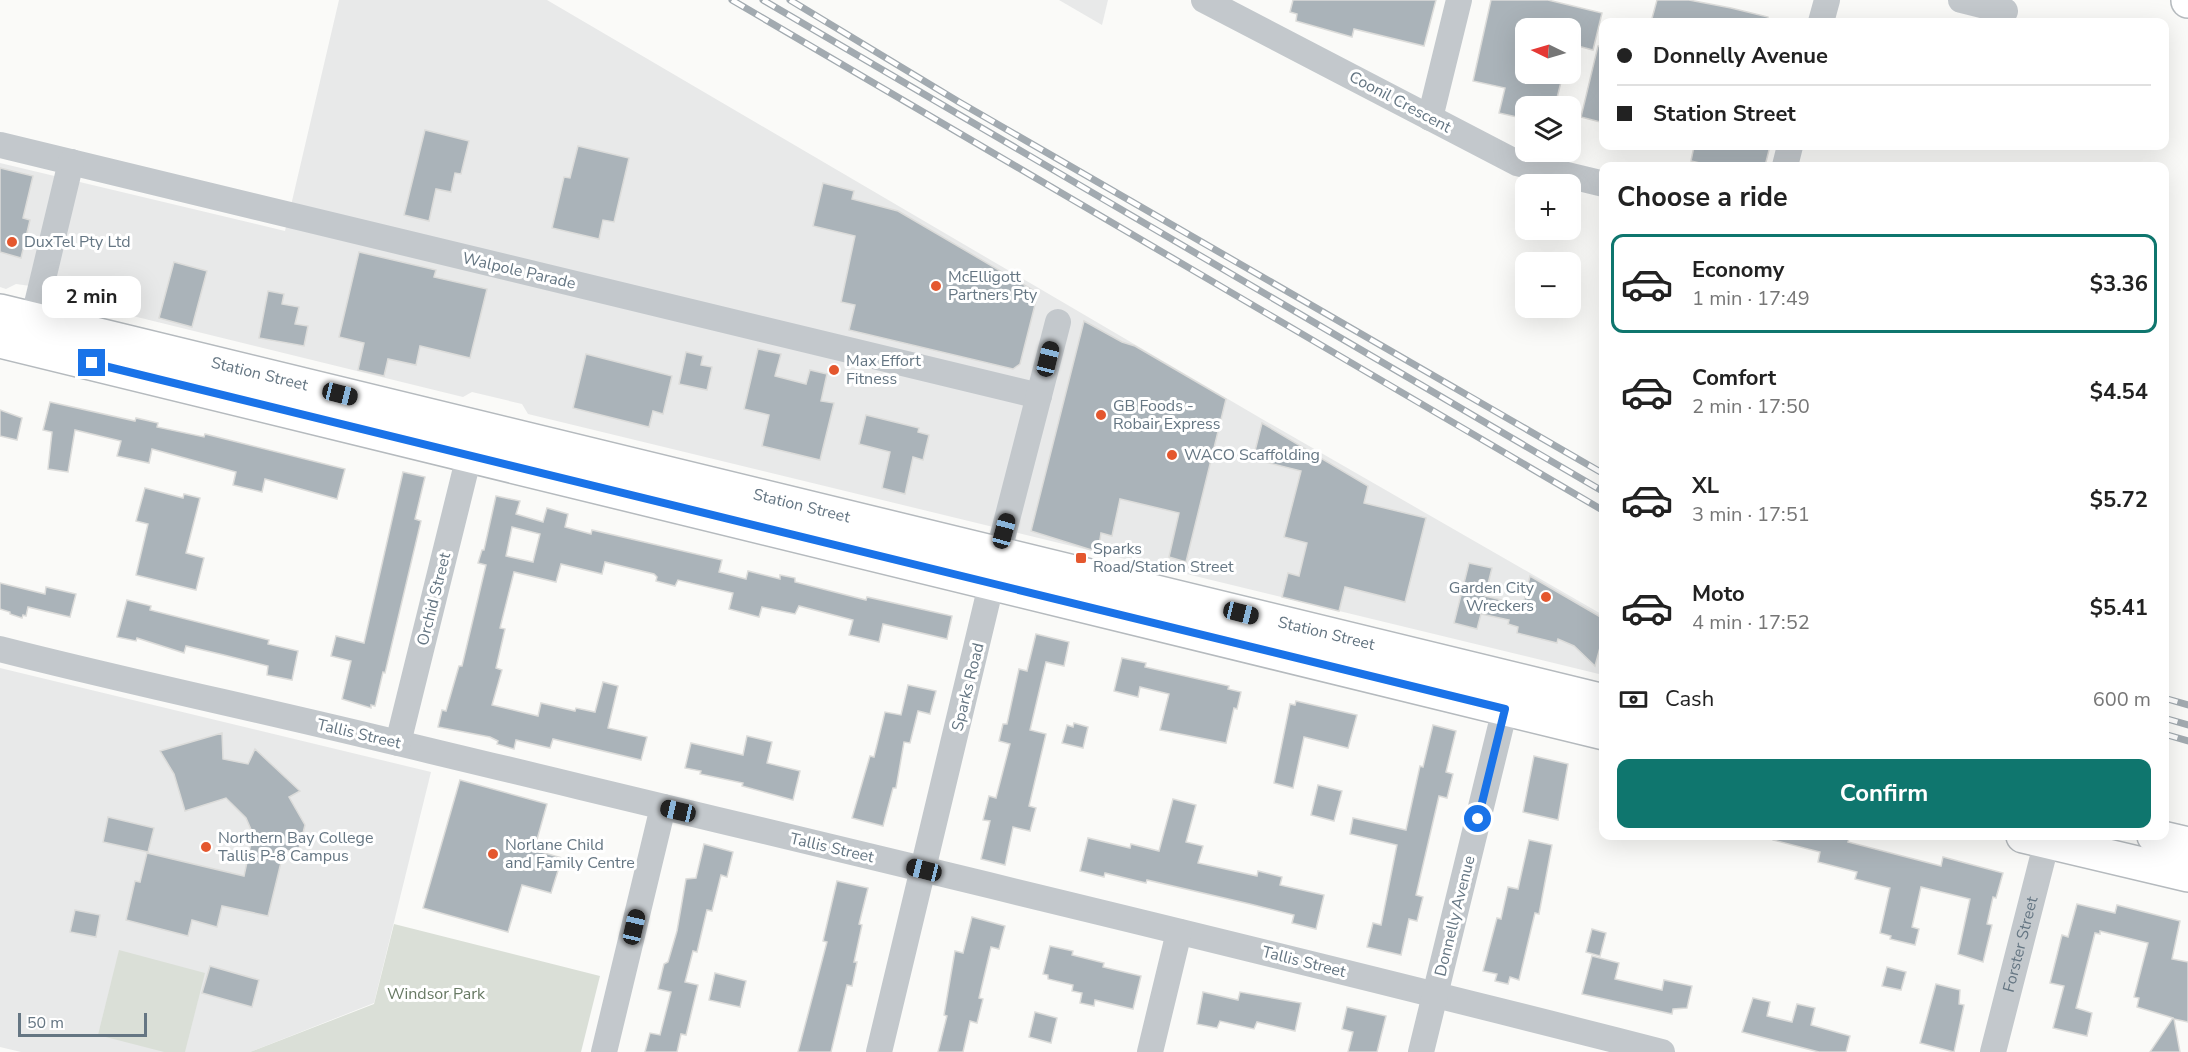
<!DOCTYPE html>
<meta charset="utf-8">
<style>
:root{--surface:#fff;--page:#f6f6f6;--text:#222;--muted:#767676;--line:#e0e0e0;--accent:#0f766e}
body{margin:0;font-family:"Nunito Sans",sans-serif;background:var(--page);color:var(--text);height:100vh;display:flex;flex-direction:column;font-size:22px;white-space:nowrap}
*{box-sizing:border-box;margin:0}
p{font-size:20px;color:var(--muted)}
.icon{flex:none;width:33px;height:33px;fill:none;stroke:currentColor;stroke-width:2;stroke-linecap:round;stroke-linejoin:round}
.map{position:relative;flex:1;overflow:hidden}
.panel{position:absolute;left:1599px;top:162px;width:570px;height:678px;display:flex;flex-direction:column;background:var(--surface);border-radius:12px;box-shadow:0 6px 24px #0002}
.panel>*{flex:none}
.banner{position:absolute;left:1599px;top:18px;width:570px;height:132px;border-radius:12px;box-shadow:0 6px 24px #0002;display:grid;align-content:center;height:132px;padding:0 18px;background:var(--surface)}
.needle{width:39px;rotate:275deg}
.controls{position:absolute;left:1515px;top:18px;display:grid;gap:12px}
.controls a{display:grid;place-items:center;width:66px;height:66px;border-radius:12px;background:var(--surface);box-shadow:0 6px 24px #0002;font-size:30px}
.scale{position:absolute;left:18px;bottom:15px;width:129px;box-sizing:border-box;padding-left:6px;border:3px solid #657683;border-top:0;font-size:16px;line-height:21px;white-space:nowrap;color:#657683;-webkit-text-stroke:4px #fff;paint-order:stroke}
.end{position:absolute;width:27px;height:27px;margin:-14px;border:8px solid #1a73e8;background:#fff;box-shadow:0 0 0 3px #fff}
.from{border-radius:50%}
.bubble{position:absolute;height:42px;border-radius:12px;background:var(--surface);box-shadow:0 6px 24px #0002;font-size:20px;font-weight:700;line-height:42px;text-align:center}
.car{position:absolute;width:18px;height:36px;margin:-18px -9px;border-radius:8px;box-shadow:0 0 4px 2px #0007;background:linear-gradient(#222 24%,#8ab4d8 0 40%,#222 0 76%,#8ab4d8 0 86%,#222 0)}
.banner b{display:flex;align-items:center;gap:21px;height:57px;font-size:22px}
.banner b+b{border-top:2px solid var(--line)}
.banner i{width:15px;height:15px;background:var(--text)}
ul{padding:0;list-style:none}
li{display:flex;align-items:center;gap:18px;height:99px;margin:0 12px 9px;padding:0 6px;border:3px solid transparent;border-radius:12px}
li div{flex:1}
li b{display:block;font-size:22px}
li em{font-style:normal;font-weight:700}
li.active{border-color:var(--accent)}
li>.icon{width:54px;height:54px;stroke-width:1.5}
h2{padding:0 18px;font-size:27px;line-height:72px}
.pay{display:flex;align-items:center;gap:15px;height:66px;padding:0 18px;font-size:22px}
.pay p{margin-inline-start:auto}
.primary-button{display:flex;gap:12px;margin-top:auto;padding:12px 18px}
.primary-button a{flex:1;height:69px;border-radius:12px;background:var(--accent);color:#fff;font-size:24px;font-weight:700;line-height:69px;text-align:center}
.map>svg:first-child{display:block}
.built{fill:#e8e9e9}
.green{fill:#dadfd7}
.building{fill:#aab3b9;stroke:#dcdcda;stroke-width:1.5;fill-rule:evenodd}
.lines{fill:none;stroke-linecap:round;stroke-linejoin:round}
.major-casing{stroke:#b5babe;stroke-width:36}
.minor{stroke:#c3c8cc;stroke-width:26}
.major{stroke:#fff;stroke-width:33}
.rail-casing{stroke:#a2aab0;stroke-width:7}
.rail{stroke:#fff;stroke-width:4.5;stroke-dasharray:14;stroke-linecap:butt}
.route{stroke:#1a73e8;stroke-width:8}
.poi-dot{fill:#e4572e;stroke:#fff;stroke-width:2}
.labels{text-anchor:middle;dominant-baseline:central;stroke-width:6;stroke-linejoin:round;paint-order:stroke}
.street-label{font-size:16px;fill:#657683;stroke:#fff}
.poi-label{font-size:16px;fill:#657683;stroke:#fff;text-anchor:start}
.park-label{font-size:16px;fill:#687a64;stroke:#fff}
</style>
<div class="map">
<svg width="2188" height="1052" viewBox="0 0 2188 1052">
<rect width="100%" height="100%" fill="#fafaf8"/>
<g class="built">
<polygon points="339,0 547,0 1262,419 1603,615 1603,675 528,414 522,404 472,392 463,397 80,303 67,291 16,284 6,289 0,287 0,163 285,231"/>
<polygon points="1059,0 1108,0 1102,25"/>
<polygon points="0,668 431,772 374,1003 250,1052 21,1052 0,1047"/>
</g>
<g class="green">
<polygon points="394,924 600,976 581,1052 250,1052 374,1004"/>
<polygon points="119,950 205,973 185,1052 164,1052 98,1035"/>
</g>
<g class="building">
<polygon points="1293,0 1436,0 1424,46 1354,29 1352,37 1296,21 1297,14 1290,12"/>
<polygon points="1491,0 1548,0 1602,13 1593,50 1570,44 1570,28 1526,28 1526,74 1563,74 1555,106 1526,106 1526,119 1499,113 1505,88 1473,81"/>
<polygon points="1657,0 1689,0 1731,8 1768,17 1768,22 1651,22"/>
<polygon points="1598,46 1604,47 1604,123 1581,117"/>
<polygon points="425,130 469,141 461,174 455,173 451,192 436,189 429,221 404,215"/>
<polygon points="578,146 629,158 614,222 603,220 599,239 552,228 564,177 570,178"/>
<polygon points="1694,146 1770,146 1765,166 1713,166 1691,161"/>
<polygon points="0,168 33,176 23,218 30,220 21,258 0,252"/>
<polygon points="823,183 854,191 852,199 898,211 1038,293 1020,364 1013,369 849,330 855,305 841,302 855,236 813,226"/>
<polygon points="359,252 436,270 434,277 487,289 470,358 420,346 416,365 388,359 384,376 358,370 364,343 339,337"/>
<polygon points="174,262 207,271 192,327 159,318"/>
<polygon points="268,291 284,294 282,304 299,307 295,324 308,326 304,346 259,338"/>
<polygon points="1084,321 1122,342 1135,346 1226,399 1186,562 1169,557 1179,513 1120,499 1112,536 1101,533 1098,552 1031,531"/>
<polygon points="758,349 781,354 775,376 806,384 810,370 827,374 821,401 834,403 820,460 762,446 769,415 744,409"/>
<polygon points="686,352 703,356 701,365 712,367 707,390 679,384"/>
<polygon points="586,354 672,376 663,414 653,411 649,427 573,408"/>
<polygon points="50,402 135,421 136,418 158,423 157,427 204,437 205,434 345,469 337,499 265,479 262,492 233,485 236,472 152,449 149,463 117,456 121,441 75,430 68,472 48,469 52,432 43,430"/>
<polygon points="0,410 22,418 17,440 0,436"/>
<polygon points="866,415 919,428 918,432 929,435 923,460 913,457 905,494 882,488 890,452 859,444"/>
<polygon points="1262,423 1368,486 1364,503 1426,518 1405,602 1345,587 1339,611 1282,597 1288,573 1299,576 1307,543 1284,537 1301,471 1253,459"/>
<polygon points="403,472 425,477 415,519 421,521 385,673 383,672 375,706 371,705 371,708 342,699 351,661 331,656 336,636 364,643"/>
<polygon points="145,488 183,498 184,494 200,498 186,553 204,558 196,590 136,575 148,524 136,521"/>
<path d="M496,496L520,501L516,514L543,522L547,508L568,514L565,527L591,534L592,530L722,560L719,572L746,579L748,571L780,579V575L795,578V582L866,600L867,597L952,616L947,639L883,624L879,642L849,635L853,620L799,606L795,614L762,607L759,617L729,609L733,593L678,580L675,586L656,581L657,577L654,574L605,562L602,574L561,564L556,582L514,572L500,628L505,629L496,668L502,670L492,705L538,716L541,703L575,711L576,708L595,712L603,682L618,686L608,728L647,737L641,760L553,739L550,748L516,740L514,749L497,744L498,741L490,737L438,727L442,710L446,711L459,666H462L486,565L478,563L482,550H484ZM512,527L540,534L533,562L506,556Z"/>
<polygon points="1469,563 1492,568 1485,596 1523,605 1530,576 1604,619 1604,633 1595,666 1574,646 1558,639 1557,643 1517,633 1518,627 1508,624 1509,620 1481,614 1477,629 1454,623"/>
<polygon points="0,583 45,594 46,587 76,594 70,617 28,607 26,616 23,615 22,618 10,614 10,612 0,609"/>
<polygon points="127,600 151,606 150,610 269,640 268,644 298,651 292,680 267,675 268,666 224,655 186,646 184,653 137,638 136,641 117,637"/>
<polygon points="1036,634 1069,642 1064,666 1046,662 1030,730 1046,734 1029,806 1036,808 1030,831 1013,827 1005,865 981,859 990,821 983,820 989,796 996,798 1010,744 999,741 1003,724 1007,724 1019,669 1027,671"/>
<polygon points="1122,658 1146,663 1145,667 1229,686 1228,689 1241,692 1237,709 1234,708 1226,743 1160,730 1169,694 1140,687 1138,697 1114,691"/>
<polygon points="908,685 936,691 930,714 918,711 910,743 904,742 896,788 893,788 883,826 852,818 870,756 874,757 885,712 901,715"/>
<polygon points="1296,701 1357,715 1348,748 1304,737 1293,788 1274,783 1290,704 1295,705"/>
<polygon points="1074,723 1088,727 1083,748 1062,743 1067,725 1073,727"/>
<polygon points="1433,725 1456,731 1446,772 1453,774 1447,798 1439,796 1416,895 1423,897 1417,921 1409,919 1401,955 1367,947 1373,923 1381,925 1397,845 1350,834 1353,818 1406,830 1420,766 1423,767"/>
<polygon points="222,733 223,759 248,764 255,749 300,791 289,797 305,825 298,853 284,850 268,916 222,906 217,927 192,920 188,936 126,920 135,881 140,882 147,853 244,876 253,834 246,818 226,798 185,811 174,774 160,751"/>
<polygon points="747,736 772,742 767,763 800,771 793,800 742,786 743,783 700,774 701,771 685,768 691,743 743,755"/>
<polygon points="1534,756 1568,764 1558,820 1523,812"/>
<polygon points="460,780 547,804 534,850 562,858 551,893 522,885 508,932 423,908"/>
<polygon points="1318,785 1342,791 1334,821 1311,815"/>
<polygon points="1173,799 1196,805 1186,842 1203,846 1198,863 1257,876 1258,871 1282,877 1280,885 1324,895 1316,929 1292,923 1294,915 1250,904 1147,880 1146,883 1105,873 1104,877 1080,871 1088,838 1130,848 1131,844 1159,851"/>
<polygon points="108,817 154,828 148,852 103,842"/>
<polygon points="1774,836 1850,836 1848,842 1941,866 1943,857 2003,873 1996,898 1993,897 1987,924 1992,925 1983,962 1958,954 1970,899 1921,887 1912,927 1919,929 1915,945 1890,939 1891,936 1880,933 1890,888 1855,879 1857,872 1818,862 1820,852 1773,840"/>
<polygon points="1529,840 1552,845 1539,914 1535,913 1519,980 1510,977 1508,984 1495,981 1497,974 1483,971 1497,918 1501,919 1508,887 1518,889"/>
<polygon points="704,844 733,852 727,877 721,875 712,911 707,910 697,952 693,951 685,982 698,985 686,1035 681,1034 677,1052 645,1052 650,1033 660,1035 671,992 658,989 664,964 668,962 677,931 686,879 696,878"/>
<polygon points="837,881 868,888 859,924 862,925 854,962 857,962 852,986 847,985 831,1052 798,1052 827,942 823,941"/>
<polygon points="2077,904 2115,913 2117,905 2180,921 2172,959 2188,962 2188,1022 2174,1019 2180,1052 2150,1052 2173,1018 2137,1007 2139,998 2134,997 2148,943 2100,931 2100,934 2095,933 2076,1008 2092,1013 2087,1036 2053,1028 2064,986 2050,983 2062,935 2068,937"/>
<polygon points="75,910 100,915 96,937 70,932"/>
<polygon points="972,917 1005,926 999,949 991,947 979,998 983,999 977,1023 970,1021 963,1052 938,1052 947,1016 944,1015 955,951 963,953"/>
<polygon points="1592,929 1606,933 1600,956 1586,952"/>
<polygon points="1050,946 1073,951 1072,955 1104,963 1103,967 1141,976 1133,1009 1095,1000 1094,1006 1080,1003 1082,993 1072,991 1073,985 1048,979 1048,975 1043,974"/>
<polygon points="1592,956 1619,963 1615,979 1662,990 1664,980 1692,986 1687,1008 1673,1009 1672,1014 1582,994"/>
<polygon points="210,966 259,980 252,1007 202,993"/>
<polygon points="1887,967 1906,972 1901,990 1882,986"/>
<polygon points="715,973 746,981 740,1007 709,1000"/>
<polygon points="1936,984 1960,990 1959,1004 1964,1005 1954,1052 1920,1043"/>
<polygon points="1203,992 1238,1000 1240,992 1301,1003 1295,1031 1257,1022 1254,1029 1220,1021 1217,1028 1197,1024"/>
<polygon points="1753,998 1770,1002 1767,1016 1792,1022 1797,1004 1815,1008 1811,1025 1850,1036 1846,1052 1819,1052 1742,1032"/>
<polygon points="1347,1007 1386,1016 1377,1052 1348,1052 1353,1032 1342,1029"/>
<polygon points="1035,1012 1057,1018 1051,1043 1029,1037"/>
</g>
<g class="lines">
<defs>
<g id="major">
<polyline points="2188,0 2188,1"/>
<path id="s2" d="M0,311L1604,701"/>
<polyline points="0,341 1604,733"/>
<polyline points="2023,836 2188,875"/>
<polyline points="2154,836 2188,844"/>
</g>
</defs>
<use href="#major" class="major-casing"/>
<g class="minor">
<polyline points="1204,0 1517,163 1604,184"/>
<polyline points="1961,0 2005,11"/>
<polyline points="1821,22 1827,0"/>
<polyline points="1430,118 1459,0"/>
<polyline points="0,145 1039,396"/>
<polyline points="1785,166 1790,146"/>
<polyline points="29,337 71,162"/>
<path d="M0,649C133,683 268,711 402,744C822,845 1243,945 1662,1052"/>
<polyline points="398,743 469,456"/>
<polyline points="604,1052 663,807"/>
<polyline points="879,1052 1004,531 1058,322"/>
<polyline points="1150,1052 1179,932"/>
<polyline points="1421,1052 1505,709"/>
<path id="s1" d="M1993,1052L2047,841"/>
</g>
<use href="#major" class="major"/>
<defs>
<g id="rail">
<polyline points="732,0 1604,511"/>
<polyline points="763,0 1604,492"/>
<polyline points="790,0 959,102 1604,474"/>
<polyline points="2164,698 2188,705"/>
<polyline points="2164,718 2188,725"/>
<polyline points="2164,734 2188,741"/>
</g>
</defs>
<use href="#rail" class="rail-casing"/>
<use href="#rail" class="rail"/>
</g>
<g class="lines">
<polyline class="route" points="92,363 1505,709 1478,819"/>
</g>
<g class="poi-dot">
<circle cx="12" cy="242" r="6"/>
<circle cx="936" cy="286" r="6"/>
<circle cx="834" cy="370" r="6"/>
<circle cx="1101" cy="415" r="6"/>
<circle cx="1172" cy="455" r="6"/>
<rect x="1075" y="552" width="12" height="12" rx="3"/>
<circle cx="1546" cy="597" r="6"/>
<circle cx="206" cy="847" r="6"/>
<circle cx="493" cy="854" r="6"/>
</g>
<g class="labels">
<g class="street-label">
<text transform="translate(1400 102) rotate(28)">Coonil Crescent</text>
<text transform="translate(519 271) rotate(13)">Walpole Parade</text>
<text stroke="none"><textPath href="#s2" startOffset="267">Station Street</textPath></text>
<text stroke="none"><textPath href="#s2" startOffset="825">Station Street</textPath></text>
<text transform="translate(434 599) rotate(-76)">Orchid Street</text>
<text stroke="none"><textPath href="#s2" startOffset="1365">Station Street</textPath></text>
<text transform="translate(968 687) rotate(-76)">Sparks Road</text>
<text transform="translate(359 734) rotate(13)">Tallis Street</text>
<text transform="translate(832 848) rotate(13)">Tallis Street</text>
<text transform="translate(1455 916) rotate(-76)">Donnelly Avenue</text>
<text stroke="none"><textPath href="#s1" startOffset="111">Forster Street</textPath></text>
<text transform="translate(1304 962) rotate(14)">Tallis Street</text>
</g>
<g class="poi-label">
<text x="24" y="242">DuxTel Pty Ltd</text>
<text x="948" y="277">McElligott<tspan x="948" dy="18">Partners Pty</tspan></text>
<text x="846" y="361">Max Effort<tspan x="846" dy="18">Fitness</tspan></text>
<text x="1113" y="406">GB Foods -<tspan x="1113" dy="18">Robair Express</tspan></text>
<text x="1184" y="455">WACO Scaffolding</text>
<text x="1093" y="549">Sparks<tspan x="1093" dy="18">Road/Station Street</tspan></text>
<text x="1534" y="588" text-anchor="end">Garden City<tspan x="1534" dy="18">Wreckers</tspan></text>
<text x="218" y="838">Northern Bay College<tspan x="218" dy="18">Tallis P-8 Campus</tspan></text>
<text x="505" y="845">Norlane Child<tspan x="505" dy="18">and Family Centre</tspan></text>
</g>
<g class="park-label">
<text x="436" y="994">Windsor Park</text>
</g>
</g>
</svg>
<div class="controls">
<a><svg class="needle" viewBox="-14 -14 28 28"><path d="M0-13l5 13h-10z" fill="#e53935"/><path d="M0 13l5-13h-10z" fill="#767676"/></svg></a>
<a><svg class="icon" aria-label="layers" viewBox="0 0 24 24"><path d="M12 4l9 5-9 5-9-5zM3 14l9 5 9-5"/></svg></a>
<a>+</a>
<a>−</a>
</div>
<div class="scale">50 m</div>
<i class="end from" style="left:1478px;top:819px"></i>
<i class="end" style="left:92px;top:363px"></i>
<div class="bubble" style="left:42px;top:276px;width:99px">2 min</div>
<i class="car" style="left:1048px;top:359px;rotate:14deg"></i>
<i class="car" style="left:340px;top:394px;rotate:104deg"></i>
<i class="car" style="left:1004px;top:531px;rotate:15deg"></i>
<i class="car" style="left:1241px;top:613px;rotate:104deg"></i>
<i class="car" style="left:678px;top:811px;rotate:283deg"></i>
<i class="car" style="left:924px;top:870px;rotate:284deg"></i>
<i class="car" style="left:634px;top:927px;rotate:13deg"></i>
<div class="banner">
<b><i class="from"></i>Donnelly Avenue</b>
<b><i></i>Station Street</b>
</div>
<section class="panel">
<h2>Choose a ride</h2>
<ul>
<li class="active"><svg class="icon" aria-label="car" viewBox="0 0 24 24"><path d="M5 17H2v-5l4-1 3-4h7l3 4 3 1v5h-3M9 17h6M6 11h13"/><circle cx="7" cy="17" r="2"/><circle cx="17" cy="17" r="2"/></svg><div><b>Economy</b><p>1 min · 17:49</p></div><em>$3.36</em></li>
<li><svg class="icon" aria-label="car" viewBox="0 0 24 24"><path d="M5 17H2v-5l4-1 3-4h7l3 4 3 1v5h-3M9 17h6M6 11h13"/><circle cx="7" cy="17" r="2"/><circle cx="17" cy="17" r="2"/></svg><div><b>Comfort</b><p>2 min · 17:50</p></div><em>$4.54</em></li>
<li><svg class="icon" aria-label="car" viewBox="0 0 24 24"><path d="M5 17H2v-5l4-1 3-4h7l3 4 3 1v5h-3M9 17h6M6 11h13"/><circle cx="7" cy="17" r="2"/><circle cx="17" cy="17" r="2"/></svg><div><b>XL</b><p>3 min · 17:51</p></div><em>$5.72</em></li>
<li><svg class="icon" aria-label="car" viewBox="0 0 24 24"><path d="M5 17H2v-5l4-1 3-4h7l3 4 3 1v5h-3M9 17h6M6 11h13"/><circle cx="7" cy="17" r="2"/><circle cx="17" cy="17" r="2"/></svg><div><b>Moto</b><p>4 min · 17:52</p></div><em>$5.41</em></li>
</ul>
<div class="pay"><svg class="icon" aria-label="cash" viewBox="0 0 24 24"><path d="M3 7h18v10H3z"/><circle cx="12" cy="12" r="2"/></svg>Cash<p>600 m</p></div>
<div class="primary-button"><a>Confirm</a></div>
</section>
</div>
